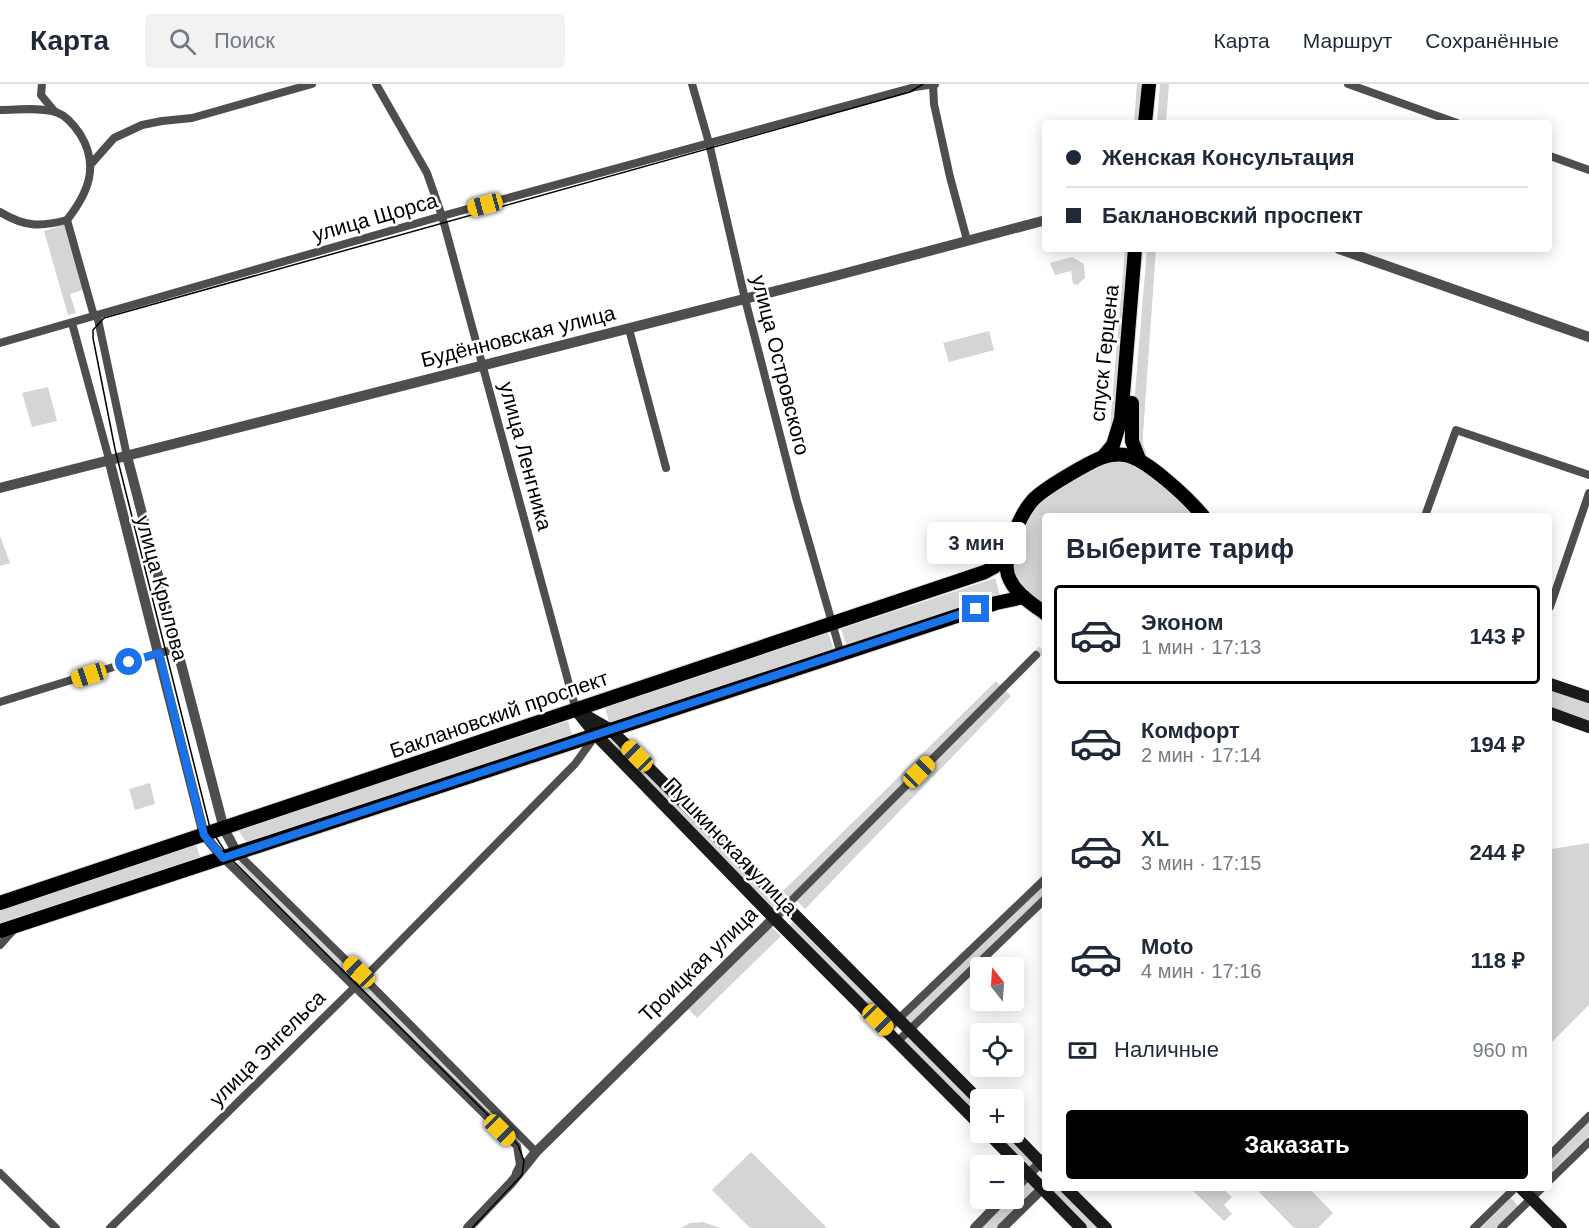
<!DOCTYPE html>
<html lang="ru">
<meta charset="utf-8">
<style>
:root{--surface:#fff;--page:#f2f2f3;--text:#1f2937;--muted:#747a83;--line:#e0e1e3;--accent:#000}
body{margin:0;font-family:Arial,sans-serif;background:var(--page);color:var(--text);height:100vh;display:flex;flex-direction:column;font-size:22px;white-space:nowrap}
*{box-sizing:border-box;margin:0}
p{font-size:20px;color:var(--muted)}
.icon{flex:none;width:33px;height:33px;fill:none;stroke:currentColor;stroke-width:2;stroke-linecap:round;stroke-linejoin:round}
.map{position:relative;flex:1;overflow:hidden}
.side{position:absolute;left:1042px;top:429px;width:510px;height:678px;display:flex;flex-direction:column;background:var(--surface);border-radius:6px;box-shadow:0 3px 15px #0003}
.side>*{flex:none}
.top-card{position:absolute;left:1042px;top:36px;width:510px;height:132px;border-radius:6px;box-shadow:0 3px 15px #0003;display:grid;align-content:center;height:132px;padding:0 24px;background:var(--surface)}
.needle{width:39px;rotate:343deg}
.buttons{position:absolute;left:970px;top:873px;display:grid;gap:12px}
.buttons a{display:grid;place-items:center;width:54px;height:54px;border-radius:6px;background:var(--surface);box-shadow:0 3px 15px #0003;font-size:30px}
.end{position:absolute;width:27px;height:27px;margin:-14px;border:8px solid #1a73e8;background:#fff;box-shadow:0 0 0 3px #fff}
.from{border-radius:50%}
.bubble{position:absolute;height:42px;border-radius:6px;background:var(--surface);box-shadow:0 3px 15px #0003;font-size:20px;font-weight:700;line-height:42px;text-align:center}
.car{position:absolute;width:18px;height:36px;margin:-18px -9px;border-radius:8px;box-shadow:0 0 4px 2px #0007;background:linear-gradient(#f5c518 24%,#345 0 40%,#f5c518 0 76%,#345 0 86%,#f5c518 0)}
.top-card b{display:flex;align-items:center;gap:21px;height:57px;font-size:22px}
.top-card b+b{border-top:2px solid var(--line)}
.top-card i{width:15px;height:15px;background:var(--text)}
ul{padding:0;list-style:none}
li{display:flex;align-items:center;gap:18px;height:99px;margin:0 12px 9px;padding:0 12px;border:3px solid transparent;border-radius:6px}
li div{flex:1}
li b{display:block;font-size:22px}
li em{font-style:normal;font-weight:700}
li.on{border-color:var(--accent)}
li>.icon{width:54px;height:54px;stroke-width:1.5}
h2{padding:0 24px;font-size:27px;line-height:72px}
.pay{display:flex;align-items:center;gap:15px;height:66px;padding:0 24px;font-size:22px}
.pay p{margin-inline-start:auto}
.cta{display:flex;gap:12px;margin-top:auto;padding:12px 24px}
.cta a{flex:1;height:69px;border-radius:6px;background:var(--accent);color:#fff;font-size:24px;font-weight:700;line-height:69px;text-align:center}
header{display:flex;align-items:center;gap:36px;box-sizing:border-box;height:84px;padding:0 30px;background:var(--surface);border-bottom:2px solid var(--line)}
header strong{font-size:28px}
nav{display:flex;gap:33px;margin-inline-start:auto;font-size:21px}
.search{width:420px;height:54px;background:var(--page);display:flex;align-items:center;gap:15px;box-sizing:border-box;padding:0 21px;border-radius:6px;color:var(--muted);font-size:22px}
.map>svg:first-child{display:block}
.green{fill:#d5d5d5}
.lines{fill:none;stroke-linecap:round;stroke-linejoin:round}
.minor-tunnel{stroke:#d9d9d9;stroke-width:8;stroke-dasharray:8 4;stroke-linecap:butt}
.primary-casing{stroke:#dbdbdb;stroke-width:16}
.minor{stroke:#4e4e4e;stroke-width:8}
.tertiary{stroke:#4e4e4e;stroke-width:10}
.secondary{stroke:#1b1b1b;stroke-width:12}
.primary{stroke:#000;stroke-width:14}
.tram{stroke:#000;stroke-width:1.5}
.route{stroke:#1a73e8;stroke-width:8}
.labels{text-anchor:middle;dominant-baseline:central;stroke-width:5;stroke-linejoin:round;paint-order:stroke}
.street-label{font-size:21px;fill:#000;stroke:#fff}
</style>
<header>
<strong>Карта</strong>
<div class="search"><svg class="icon" aria-label="search" viewBox="0 0 24 24"><circle cx="10" cy="10" r="6"/><path d="M15 15l6 6"/></svg>Поиск</div>
<nav><a>Карта</a><a>Маршрут</a><a>Сохранённые</a></nav>
</header>
<div class="map">
<svg width="1589" height="1144" viewBox="0 0 1589 1144">
<rect width="100%" height="100%" fill="#fff"/>
<g class="green">
<polygon points="1137,0 1144,0 1141,39 1134,39"/>
<polygon points="1160,0 1169,0 1166,39 1157,39"/>
<polygon points="64,141 83,206 70,210 76,229 68,231 44,147"/>
<polygon points="1125,165 1132,165 1119,334 1109,353"/>
<polygon points="1147,165 1156,165 1143,350 1143,360 1149,377 1140,370 1133,333"/>
<polygon points="1072,173 1084,180 1085,194 1077,201 1073,200 1071,187 1055,191 1050,179"/>
<polygon points="989,247 994,266 949,278 943,259"/>
<polygon points="48,303 57,337 32,343 22,309"/>
<path d="M1117,375L1135,379L1196,432H1046L1045,524C1037,516 1025,509 1019,498C1011,482 1014,470 1021,454C1025,445 1029,434 1035,425C1050,404 1092,383 1117,375Z"/>
<polygon points="0,452 10,479 0,482"/>
<polygon points="995,494 1000,511 847,562 841,545"/>
<polygon points="828,549 834,566 610,641 605,624"/>
<polygon points="996,597 1001,602 789,815 782,808"/>
<polygon points="1550,605 1589,619 1589,640 1550,627"/>
<polygon points="1005,606 1011,612 805,825 796,816"/>
<polygon points="568,637 573,654 249,762 238,746"/>
<polygon points="611,649 778,818 772,825 604,655"/>
<polygon points="150,699 155,720 135,726 129,705"/>
<polygon points="1589,759 1589,921 1550,960 1550,767 1552,765"/>
<polygon points="196,760 201,776 0,842 0,824"/>
<polygon points="242,777 355,888 348,894 233,780"/>
<polygon points="1045,798 1045,811 911,940 905,934"/>
<polygon points="795,835 894,935 887,942 788,843"/>
<polygon points="770,841 781,852 697,934 687,924"/>
<polygon points="364,897 523,1058 518,1062 358,903"/>
<polygon points="909,948 981,1021 981,1038 901,956"/>
<polygon points="1589,1037 1589,1052 1550,1090 1550,1076"/>
<polygon points="991,1049 1008,1049 1035,1077 1027,1085"/>
<polygon points="751,1068 827,1144 750,1144 712,1106"/>
<polygon points="1026,1095 1037,1106 999,1144 977,1144 1006,1115 1014,1114 1014,1107"/>
<polygon points="1048,1104 1061,1104 1100,1144 1087,1144"/>
<polygon points="1190,1104 1222,1104 1232,1113 1224,1121 1232,1130 1224,1137"/>
<polygon points="1263,1104 1309,1104 1333,1129 1318,1144 1294,1144 1259,1108"/>
<polygon points="1511,1114 1518,1122 1495,1144 1480,1144"/>
<polygon points="703,1138 720,1144 681,1144 690,1139"/>
</g>
<g class="lines">
<polyline class="minor-tunnel" points="1036,571 1046,562"/>
<defs>
<g id="primary">
<polyline points="1145,39 1149,0"/>
<polyline points="1132,319 1132,357 1139,375"/>
<polyline points="1103,373 1113,361 1121,335 1135,165"/>
<path d="M1046,530C1031,519 1014,509 1008,491C1002,473 1020,430 1033,416C1044,404 1088,379 1103,373C1110,371 1119,370 1125,371C1146,374 1189,415 1203,432"/>
<polyline points="0,819 985,488 994,483 1006,471"/>
<polyline points="0,847 996,519 1024,513"/>
</g>
</defs>
<use href="#primary" class="primary-casing"/>
<g class="minor">
<polyline points="42,0 41,11 55,28"/>
<polyline points="376,0 427,89 442,132 576,626"/>
<polyline points="692,0 709,59 745,215 797,417 841,570"/>
<polyline points="933,0 934,20 950,93 967,156"/>
<polyline points="1348,0 1457,39"/>
<path d="M0,26C18,26 39,23 56,28C67,32 74,41 80,50C100,82 88,109 67,136C40,143 25,143 0,128"/>
<polyline points="1550,72 1589,86"/>
<polyline points="91,80 114,54 142,41 162,37 192,34 312,0"/>
<polyline points="67,136 94,232"/>
<polyline points="97,231 127,372"/>
<polyline points="72,239 109,375"/>
<polyline points="629,245 666,384"/>
<polyline points="0,259 442,132 915,3 935,0"/>
<polyline points="1425,432 1456,346 1589,391"/>
<polyline points="1550,523 1589,409"/>
<polyline points="0,618 159,569 177,565"/>
<polyline points="237,769 364,894 536,1068"/>
<polyline points="223,774 517,1062 520,1081 516,1089"/>
<polyline points="786,822 1036,571"/>
<polyline points="0,861 16,843"/>
<polyline points="887,946 1046,794"/>
<polyline points="898,957 1046,814"/>
<polyline points="1550,1071 1589,1032"/>
<polyline points="0,1089 56,1144"/>
<polyline points="1550,1096 1589,1058"/>
<polyline points="110,1144 364,894 575,680 596,651"/>
<polyline points="1474,1144 1515,1104"/>
<polyline points="1501,1144 1542,1104"/>
</g>
<g class="tertiary">
<polyline points="1339,165 1589,253"/>
<polyline points="127,372 224,745 237,769"/>
<polyline points="109,375 204,751 223,774"/>
<polyline points="0,404 831,193 1046,136"/>
<polyline points="1014,1105 1046,1073"/>
<polyline points="468,1144 511,1099 536,1068 786,822"/>
<polyline points="975,1144 1004,1114"/>
<polyline points="1002,1144 1046,1101"/>
</g>
<g class="secondary">
<polyline points="1550,600 1589,613"/>
<polyline points="576,626 596,651 767,827 981,1042"/>
<polyline points="1550,629 1589,643"/>
<polyline points="583,630 611,646 981,1018"/>
<polyline points="987,1048 1081,1144"/>
<polyline points="1011,1048 1046,1084"/>
<polyline points="1066,1104 1106,1144"/>
<polyline points="1521,1104 1561,1144"/>
</g>
<use href="#primary" class="primary"/>
<polyline class="tram" points="472,1144 522,1091 524,1077 518,1061 228,772 210,744 115,365 93,254 93,246 104,234 910,8 923,0"/>
</g>
<g class="lines">
<polyline class="route" points="129,578 159,569 204,751 223,774 976,525"/>
</g>
<g class="labels">
<g class="street-label">
<text transform="translate(375 133) rotate(-16)">улица Щорса</text>
<text transform="translate(518 252) rotate(-14)">Будённовская улица</text>
<text transform="translate(1104 269) rotate(-84)">спуск Герцена</text>
<text transform="translate(781 281) rotate(76)">улица Островского</text>
<text transform="translate(526 372) rotate(75)">улица Ленгника</text>
<text transform="translate(162 504) rotate(75)">улица Крылова</text>
<text transform="translate(499 630) rotate(-19)">Баклановский проспект</text>
<text transform="translate(731 762) rotate(46)">Пушкинская улица</text>
<text transform="translate(698 880) rotate(-44)">Троицкая улица</text>
<text transform="translate(267 964) rotate(-45)">улица Энгельса</text>
</g>
</g>
</svg>
<div class="buttons">
<a><svg class="needle" viewBox="-14 -14 28 28"><path d="M0-13l5 13h-10z" fill="#e53935"/><path d="M0 13l5-13h-10z" fill="#747a83"/></svg></a>
<a><svg class="icon" aria-label="locate" viewBox="0 0 24 24"><circle cx="12" cy="12" r="6"/><path d="M12 2v4M12 18v4M2 12h4M18 12h4"/></svg></a>
<a>+</a>
<a>−</a>
</div>
<i class="end from" style="left:129px;top:578px"></i>
<i class="end" style="left:976px;top:525px"></i>
<div class="bubble" style="left:927px;top:438px;width:99px">3 мин</div>
<i class="car" style="left:485px;top:121px;rotate:255deg"></i>
<i class="car" style="left:89px;top:591px;rotate:252deg"></i>
<i class="car" style="left:637px;top:672px;rotate:315deg"></i>
<i class="car" style="left:919px;top:688px;rotate:45deg"></i>
<i class="car" style="left:359px;top:888px;rotate:314deg"></i>
<i class="car" style="left:878px;top:936px;rotate:135deg"></i>
<i class="car" style="left:500px;top:1046px;rotate:135deg"></i>
<div class="top-card">
<b><i class="from"></i>Женская Консультация</b>
<b><i></i>Баклановский проспект</b>
</div>
<section class="side">
<h2>Выберите тариф</h2>
<ul>
<li class="on"><svg class="icon" aria-label="car" viewBox="0 0 24 24"><path d="M5 17H2v-5l4-1 3-4h7l3 4 3 1v5h-3M9 17h6M6 11h13"/><circle cx="7" cy="17" r="2"/><circle cx="17" cy="17" r="2"/></svg><div><b>Эконом</b><p>1 мин · 17:13</p></div><em>143 ₽</em></li>
<li><svg class="icon" aria-label="car" viewBox="0 0 24 24"><path d="M5 17H2v-5l4-1 3-4h7l3 4 3 1v5h-3M9 17h6M6 11h13"/><circle cx="7" cy="17" r="2"/><circle cx="17" cy="17" r="2"/></svg><div><b>Комфорт</b><p>2 мин · 17:14</p></div><em>194 ₽</em></li>
<li><svg class="icon" aria-label="car" viewBox="0 0 24 24"><path d="M5 17H2v-5l4-1 3-4h7l3 4 3 1v5h-3M9 17h6M6 11h13"/><circle cx="7" cy="17" r="2"/><circle cx="17" cy="17" r="2"/></svg><div><b>XL</b><p>3 мин · 17:15</p></div><em>244 ₽</em></li>
<li><svg class="icon" aria-label="car" viewBox="0 0 24 24"><path d="M5 17H2v-5l4-1 3-4h7l3 4 3 1v5h-3M9 17h6M6 11h13"/><circle cx="7" cy="17" r="2"/><circle cx="17" cy="17" r="2"/></svg><div><b>Moto</b><p>4 мин · 17:16</p></div><em>118 ₽</em></li>
</ul>
<div class="pay"><svg class="icon" aria-label="cash" viewBox="0 0 24 24"><path d="M3 7h18v10H3z"/><circle cx="12" cy="12" r="2"/></svg>Наличные<p>960 m</p></div>
<div class="cta"><a>Заказать</a></div>
</section>
</div>
